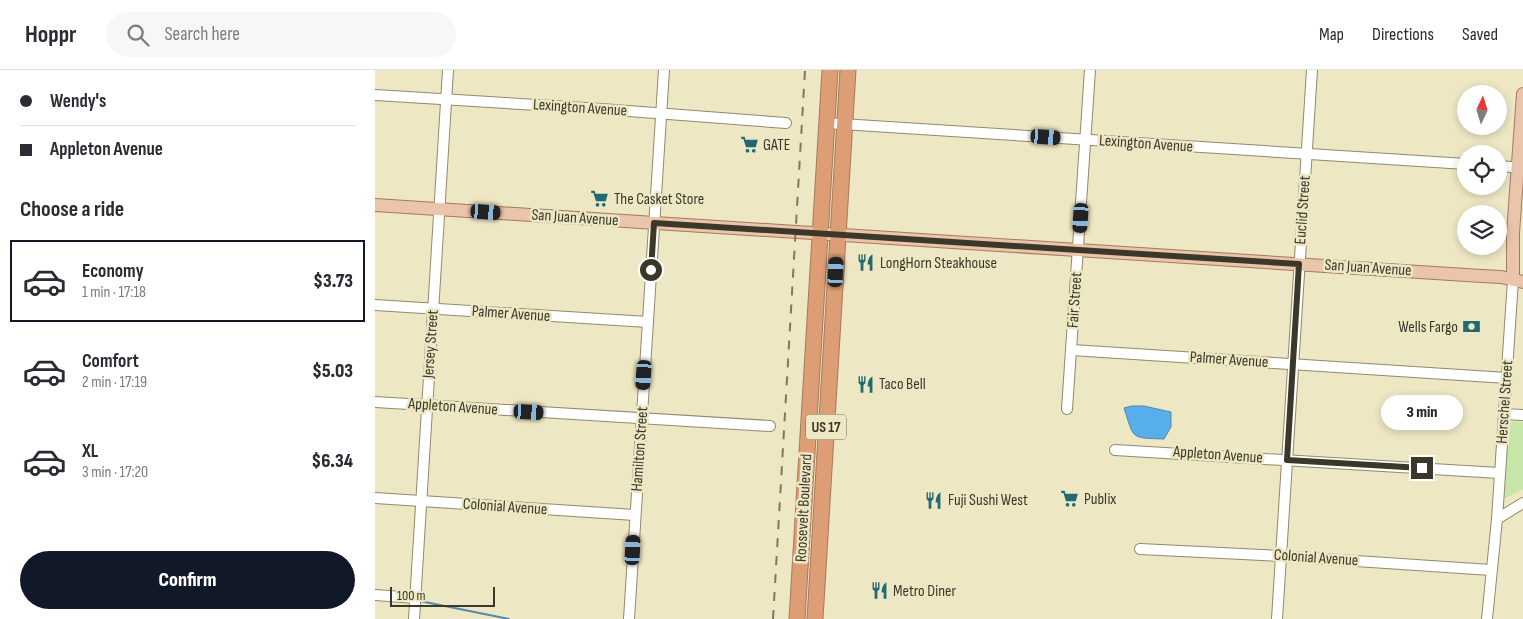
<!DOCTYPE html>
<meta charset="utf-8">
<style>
:root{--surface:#fff;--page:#f7f7f7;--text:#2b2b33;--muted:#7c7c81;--line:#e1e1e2;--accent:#111827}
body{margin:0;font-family:"Sofia Sans Condensed",sans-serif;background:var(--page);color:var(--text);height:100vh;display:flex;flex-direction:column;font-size:19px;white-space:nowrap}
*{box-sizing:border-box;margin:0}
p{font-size:16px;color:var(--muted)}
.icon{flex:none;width:28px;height:28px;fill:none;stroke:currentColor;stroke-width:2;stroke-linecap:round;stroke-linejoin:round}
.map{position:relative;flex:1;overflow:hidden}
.panel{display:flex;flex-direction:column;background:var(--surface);width:375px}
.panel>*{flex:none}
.guide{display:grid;align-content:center;height:110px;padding:0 20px;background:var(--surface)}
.needle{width:32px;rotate:4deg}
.fabs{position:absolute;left:1082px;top:15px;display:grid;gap:10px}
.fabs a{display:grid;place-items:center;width:50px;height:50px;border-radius:50%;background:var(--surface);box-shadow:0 2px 8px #0003;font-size:25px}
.scale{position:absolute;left:15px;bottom:12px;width:105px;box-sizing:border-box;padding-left:5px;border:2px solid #3b382a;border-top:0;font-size:14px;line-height:18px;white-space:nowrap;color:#3b382a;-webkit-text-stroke:4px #eee7c4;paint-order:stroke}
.end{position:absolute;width:22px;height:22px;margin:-11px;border:6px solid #3b382a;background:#fff;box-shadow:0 0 0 2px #fff}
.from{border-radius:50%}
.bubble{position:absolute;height:35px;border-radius:18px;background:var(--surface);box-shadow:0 2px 8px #0003;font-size:16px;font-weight:800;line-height:35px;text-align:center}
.car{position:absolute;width:15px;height:30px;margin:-15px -8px;border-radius:6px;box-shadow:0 0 4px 1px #0007;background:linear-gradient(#222 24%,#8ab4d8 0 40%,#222 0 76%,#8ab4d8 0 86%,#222 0)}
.guide b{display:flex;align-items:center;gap:18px;height:48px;font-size:19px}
.guide b+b{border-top:1px solid var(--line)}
.guide i{width:12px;height:12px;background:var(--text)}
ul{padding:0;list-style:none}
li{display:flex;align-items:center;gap:15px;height:82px;margin:0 10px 8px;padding:0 10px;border:2px solid transparent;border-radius:0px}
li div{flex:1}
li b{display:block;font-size:19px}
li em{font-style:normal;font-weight:800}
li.selected{border-color:var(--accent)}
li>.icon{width:45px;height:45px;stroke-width:1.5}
h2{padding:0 20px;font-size:22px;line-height:60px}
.primary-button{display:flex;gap:10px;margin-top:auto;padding:10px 20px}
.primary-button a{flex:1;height:58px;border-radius:30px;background:var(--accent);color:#fff;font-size:20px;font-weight:800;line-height:58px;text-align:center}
header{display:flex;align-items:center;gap:30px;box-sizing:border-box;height:70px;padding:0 25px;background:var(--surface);border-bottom:1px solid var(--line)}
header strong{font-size:24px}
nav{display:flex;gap:28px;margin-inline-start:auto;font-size:18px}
.search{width:350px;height:45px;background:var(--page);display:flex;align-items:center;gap:12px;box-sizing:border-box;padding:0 18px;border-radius:28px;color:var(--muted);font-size:19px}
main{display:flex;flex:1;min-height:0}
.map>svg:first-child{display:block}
.green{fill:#c5e5a9}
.water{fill:#58adeb;stroke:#4f8ab1}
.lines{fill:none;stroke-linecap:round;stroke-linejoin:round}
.stream{stroke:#4f8ab1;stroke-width:2}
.minor-casing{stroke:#908a6a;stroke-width:12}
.major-casing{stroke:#a47a5b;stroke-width:14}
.highway-casing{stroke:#a47a5b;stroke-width:17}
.minor{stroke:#fff;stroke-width:10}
.major{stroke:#ebc4ac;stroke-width:12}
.highway{stroke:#dd9d75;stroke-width:15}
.rail{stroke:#7d7863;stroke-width:2;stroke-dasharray:9 9;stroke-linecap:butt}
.route{stroke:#3b382a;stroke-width:6}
.labels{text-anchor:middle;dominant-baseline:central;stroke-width:5;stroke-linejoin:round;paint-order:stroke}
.shield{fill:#eee7c4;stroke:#716c58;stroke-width:1}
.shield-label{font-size:15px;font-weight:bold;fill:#3b382a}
.street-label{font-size:16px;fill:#3b382a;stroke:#eee7c4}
.poi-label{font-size:16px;fill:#3b382a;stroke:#eee7c4;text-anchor:start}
</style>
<header>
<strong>Hoppr</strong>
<div class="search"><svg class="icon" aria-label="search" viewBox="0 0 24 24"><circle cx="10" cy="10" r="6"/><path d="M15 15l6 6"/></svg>Search here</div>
<nav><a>Map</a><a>Directions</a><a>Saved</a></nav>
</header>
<main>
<section class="panel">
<div class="guide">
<b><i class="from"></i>Wendy's</b>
<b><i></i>Appleton Avenue</b>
</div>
<h2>Choose a ride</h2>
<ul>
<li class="selected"><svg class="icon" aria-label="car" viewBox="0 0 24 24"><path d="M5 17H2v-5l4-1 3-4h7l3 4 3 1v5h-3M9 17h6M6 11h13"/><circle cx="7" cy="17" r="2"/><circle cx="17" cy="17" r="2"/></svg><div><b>Economy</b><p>1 min · 17:18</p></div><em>$3.73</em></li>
<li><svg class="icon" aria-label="car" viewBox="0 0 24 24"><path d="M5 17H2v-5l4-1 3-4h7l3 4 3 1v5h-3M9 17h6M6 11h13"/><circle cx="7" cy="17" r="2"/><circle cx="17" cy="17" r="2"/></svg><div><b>Comfort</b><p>2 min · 17:19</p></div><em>$5.03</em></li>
<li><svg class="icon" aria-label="car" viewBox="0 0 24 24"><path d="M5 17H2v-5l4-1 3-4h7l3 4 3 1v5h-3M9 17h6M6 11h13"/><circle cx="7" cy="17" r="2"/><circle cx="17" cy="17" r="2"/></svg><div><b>XL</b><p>3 min · 17:20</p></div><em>$6.34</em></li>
</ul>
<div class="primary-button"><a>Confirm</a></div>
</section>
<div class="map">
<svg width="1148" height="549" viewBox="0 0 1148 549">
<rect width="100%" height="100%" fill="#eee7c4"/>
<polygon class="green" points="1131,351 1148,352 1148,419 1126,430"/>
<path class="water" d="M757,336H769L796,342V357L789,369C755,368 759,369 749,338Z"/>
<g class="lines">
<polyline class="stream" points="45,531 134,549"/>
<defs>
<g id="minor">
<polyline points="0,25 227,39 411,53"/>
<polyline points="451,53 1091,94"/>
<polyline points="1124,96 1148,98"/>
<polyline points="0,235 273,252"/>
<polyline points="697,280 1132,308"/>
<polyline points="0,332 395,356"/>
<polyline points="692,339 715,0"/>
<polyline points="1129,344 1148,345"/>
<polyline points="740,380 1124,403"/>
<polyline points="0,428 260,445"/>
<polyline points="1122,449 1148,433"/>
<polyline points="765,479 906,486 1116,500"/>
<polyline points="0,525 40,528"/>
<polyline points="39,549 73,0"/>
<polyline points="254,549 289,0"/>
<polyline points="902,549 937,0"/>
<polyline points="1112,549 1122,449 1138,210"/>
</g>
<g id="major">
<polyline points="0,135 1107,206 1126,207 1148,212"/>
<polyline points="1138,210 1138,163 1148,24"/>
</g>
<g id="highway">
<polyline points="422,549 455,0"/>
<polyline points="440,549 473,0"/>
</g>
</defs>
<use href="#minor" class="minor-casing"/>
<use href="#major" class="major-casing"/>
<use href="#highway" class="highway-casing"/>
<use href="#minor" class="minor"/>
<use href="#major" class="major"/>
<use href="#highway" class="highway"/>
<polyline class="rail" points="398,549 430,0"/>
</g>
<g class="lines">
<polyline class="route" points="276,200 279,153 924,194 912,390 1047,398"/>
</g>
<defs>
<symbol id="supermarket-bare" viewBox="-9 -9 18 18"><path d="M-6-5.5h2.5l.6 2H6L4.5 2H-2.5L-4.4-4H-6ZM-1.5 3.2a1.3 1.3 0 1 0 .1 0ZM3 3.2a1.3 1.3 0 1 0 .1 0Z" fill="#1f6b71" stroke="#eee7c4" stroke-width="2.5" paint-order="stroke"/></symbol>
<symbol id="restaurant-bare" viewBox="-9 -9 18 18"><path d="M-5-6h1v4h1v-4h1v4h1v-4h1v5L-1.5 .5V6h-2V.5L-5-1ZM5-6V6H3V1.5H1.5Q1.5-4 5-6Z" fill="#1f6b71" stroke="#eee7c4" stroke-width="2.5" paint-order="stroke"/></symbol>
<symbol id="bank-bare" viewBox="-9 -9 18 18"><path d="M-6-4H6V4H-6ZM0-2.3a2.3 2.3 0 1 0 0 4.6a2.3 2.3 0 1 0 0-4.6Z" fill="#1f6b71" stroke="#eee7c4" stroke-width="2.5" paint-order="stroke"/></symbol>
</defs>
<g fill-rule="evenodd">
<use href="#supermarket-bare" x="362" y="62" width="25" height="25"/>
<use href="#supermarket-bare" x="212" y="116" width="25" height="25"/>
<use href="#restaurant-bare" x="478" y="180" width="25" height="25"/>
<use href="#bank-bare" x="1084" y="244" width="25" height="25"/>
<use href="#restaurant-bare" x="478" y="302" width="25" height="25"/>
<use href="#supermarket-bare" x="682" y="416" width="25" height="25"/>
<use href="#restaurant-bare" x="546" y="418" width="25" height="25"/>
<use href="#restaurant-bare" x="492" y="508" width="25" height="25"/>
</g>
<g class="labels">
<rect class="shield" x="431" y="344.5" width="40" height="25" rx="4"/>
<g class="shield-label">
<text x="451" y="357">US 17</text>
</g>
<g class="street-label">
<text transform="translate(205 38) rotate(4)">Lexington Avenue</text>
<text transform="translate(771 74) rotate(4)">Lexington Avenue</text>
<text transform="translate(928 140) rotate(-86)">Euclid Street</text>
<text transform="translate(200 148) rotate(4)">San Juan Avenue</text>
<text transform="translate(993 198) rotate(4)">San Juan Avenue</text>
<text transform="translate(700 230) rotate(-86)">Fair Street</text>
<text transform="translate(136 244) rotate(4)">Palmer Avenue</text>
<text transform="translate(56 274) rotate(-86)">Jersey Street</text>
<text transform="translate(854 290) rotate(4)">Palmer Avenue</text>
<text transform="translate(1130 332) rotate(-86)">Herschel Street</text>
<text transform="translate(78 337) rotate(4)">Appleton Avenue</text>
<text transform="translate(265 379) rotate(-86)">Hamilton Street</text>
<text transform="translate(843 385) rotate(4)">Appleton Avenue</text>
<text transform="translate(130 437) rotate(4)">Colonial Avenue</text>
<text transform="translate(429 438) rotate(-87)">Roosevelt Boulevard</text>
<text transform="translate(941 488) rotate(4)">Colonial Avenue</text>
</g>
<g class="poi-label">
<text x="388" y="75">GATE</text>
<text x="239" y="129">The Casket Store</text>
<text x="505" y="193">LongHorn Steakhouse</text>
<text x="1083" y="257" text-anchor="end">Wells Fargo</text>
<text x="504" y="314">Taco Bell</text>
<text x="709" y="429">Publix</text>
<text x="573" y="430">Fuji Sushi West</text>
<text x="518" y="521">Metro Diner</text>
</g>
</g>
</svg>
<div class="fabs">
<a><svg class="needle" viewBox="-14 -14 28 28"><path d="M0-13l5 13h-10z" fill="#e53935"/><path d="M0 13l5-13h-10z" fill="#7c7c81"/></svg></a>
<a><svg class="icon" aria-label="locate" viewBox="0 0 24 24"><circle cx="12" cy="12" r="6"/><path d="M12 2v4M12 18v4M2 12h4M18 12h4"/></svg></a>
<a><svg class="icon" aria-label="layers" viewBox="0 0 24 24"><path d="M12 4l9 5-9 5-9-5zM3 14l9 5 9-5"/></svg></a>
</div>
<div class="scale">100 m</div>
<i class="end from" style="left:276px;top:200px"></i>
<i class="end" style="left:1047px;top:398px"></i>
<div class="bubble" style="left:1006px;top:325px;width:82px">3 min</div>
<i class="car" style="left:671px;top:67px;rotate:94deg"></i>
<i class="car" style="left:111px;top:142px;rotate:94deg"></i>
<i class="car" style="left:706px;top:148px;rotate:184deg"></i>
<i class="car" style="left:461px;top:202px;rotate:3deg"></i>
<i class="car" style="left:269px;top:305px;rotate:184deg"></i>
<i class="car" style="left:154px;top:342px;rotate:93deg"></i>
<i class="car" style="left:258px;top:480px;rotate:3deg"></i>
</div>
</main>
